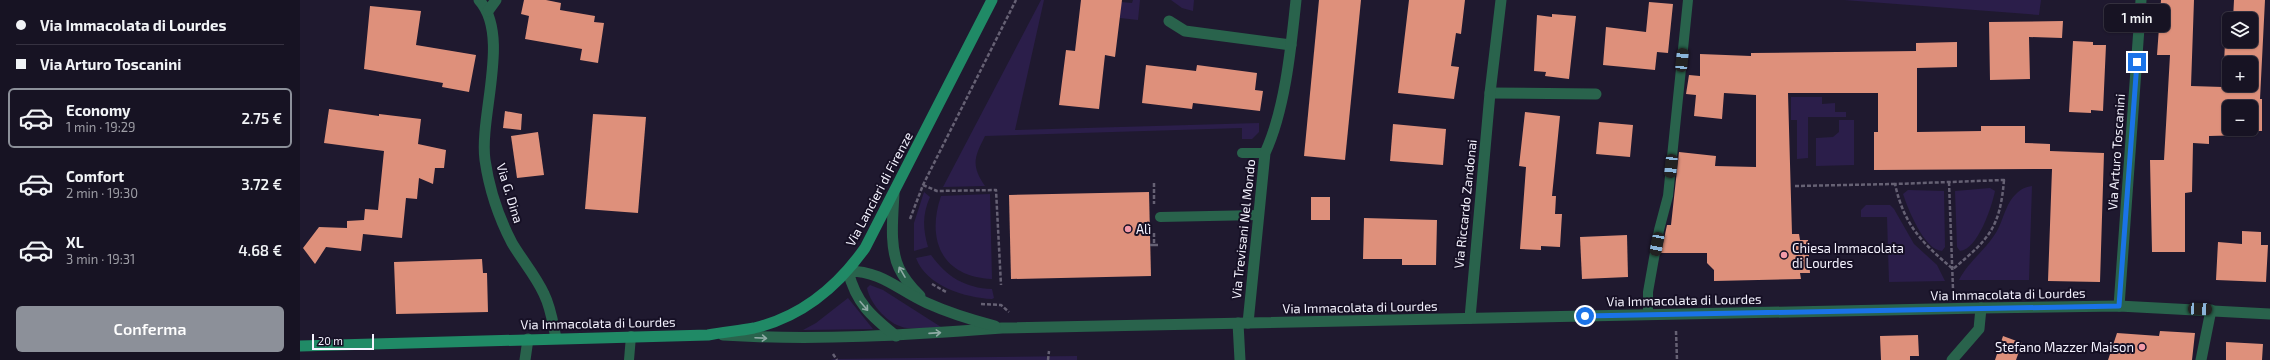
<!DOCTYPE html>
<html lang="it">
<meta charset="utf-8">
<style>
:root{--surface:#171323;--page:#201c2b;--text:#f1f3f6;--muted:#9e9ea6;--line:#363241;--accent:#8c9099}
body{margin:0;font-family:"Exo 2",sans-serif;background:var(--page);color:var(--text);height:100vh;display:flex;flex-direction:column;font-size:15px;white-space:nowrap}
*{box-sizing:border-box;margin:0}
p{font-size:13px;color:var(--muted)}
.icon{flex:none;width:22px;height:22px;fill:none;stroke:currentColor;stroke-width:2;stroke-linecap:round;stroke-linejoin:round}
.map{position:relative;flex:1;overflow:hidden}
.side{display:flex;flex-direction:column;background:var(--surface);width:300px}
.side>*{flex:none}
.hud{display:grid;align-content:center;height:88px;padding:0 16px;background:var(--surface)}
.tools{position:absolute;left:1922px;top:12px;display:grid;gap:8px}
.tools a{display:grid;place-items:center;width:36px;height:36px;border-radius:6px;background:var(--surface);box-shadow:0 1px 3px #0004,0 0 0 1px var(--line);font-size:20px}
.scale{position:absolute;left:12px;bottom:10px;width:62px;box-sizing:border-box;padding-left:4px;border:2px solid #f4f2fe;border-top:0;font-size:11px;line-height:14px;white-space:nowrap;color:#f4f2fe;-webkit-text-stroke:3px #161025;paint-order:stroke}
.end{position:absolute;width:18px;height:18px;margin:-9px;border:5px solid #1a73e8;background:#fff;box-shadow:0 0 0 2px #fff}
.from{border-radius:50%}
.bubble{position:absolute;height:28px;border-radius:6px;background:var(--surface);box-shadow:0 1px 3px #0004,0 0 0 1px var(--line);font-size:13px;font-weight:600;line-height:28px;text-align:center}
.car{position:absolute;width:12px;height:24px;margin:-12px -6px;border-radius:5px;box-shadow:0 0 3px 1px #0007;background:linear-gradient(#222 24%,#8ab4d8 0 40%,#222 0 76%,#8ab4d8 0 86%,#222 0)}
.hud b{display:flex;align-items:center;gap:14px;height:38px;font-size:15px}
.hud b+b{border-top:1px solid var(--line)}
.hud i{width:10px;height:10px;background:var(--text)}
ul{padding:0;list-style:none}
li{display:flex;align-items:center;gap:12px;height:60px;margin:0 8px 6px;padding:0 8px;border:2px solid transparent;border-radius:6px}
li div{flex:1}
li b{display:block;font-size:15px}
li em{font-style:normal;font-weight:600}
li.on{border-color:var(--accent)}
li>.icon{width:36px;height:36px;stroke-width:1.5}
.button{display:flex;gap:8px;margin-top:auto;padding:8px 16px}
.button a{flex:1;height:46px;border-radius:6px;background:var(--accent);color:#fff;font-size:16px;font-weight:600;line-height:46px;text-align:center}
main{display:flex;flex:1;min-height:0}
.map>svg:first-child{display:block}
.green{fill:#2b1e4a}
.building{fill:#de907b;fill-rule:evenodd}
.lines{fill:none;stroke-linecap:round;stroke-linejoin:round}
.path{stroke:#666174;stroke-width:2.5;stroke-dasharray:4 2;stroke-linecap:butt}
.service{stroke:#29634c;stroke-width:10}
.minor{stroke:#29634c;stroke-width:11}
.tertiary{stroke:#29634c;stroke-width:11}
.secondary{stroke:#208a66;stroke-width:11}
.oneway{stroke:#8eaaa5}
.route{stroke:#1a73e8;stroke-width:5}
.poi-dot{fill:#f39aa9;stroke:#161025;stroke-width:1.5}
.labels{text-anchor:middle;dominant-baseline:central;stroke-width:4;stroke-linejoin:round;paint-order:stroke}
.street-label{font-size:13px;fill:#f4f2fe;stroke:#161025}
.poi-label{font-size:13px;fill:#f4f2fe;stroke:#161025;text-anchor:start}
</style>
<main>
<section class="side">
<div class="hud">
<b><i class="from"></i>Via Immacolata di Lourdes</b>
<b><i></i>Via Arturo Toscanini</b>
</div>
<ul>
<li class="on"><svg class="icon" aria-label="car" viewBox="0 0 24 24"><path d="M5 17H2v-5l4-1 3-4h7l3 4 3 1v5h-3M9 17h6M6 11h13"/><circle cx="7" cy="17" r="2"/><circle cx="17" cy="17" r="2"/></svg><div><b>Economy</b><p>1 min · 19:29</p></div><em>2.75 €</em></li>
<li><svg class="icon" aria-label="car" viewBox="0 0 24 24"><path d="M5 17H2v-5l4-1 3-4h7l3 4 3 1v5h-3M9 17h6M6 11h13"/><circle cx="7" cy="17" r="2"/><circle cx="17" cy="17" r="2"/></svg><div><b>Comfort</b><p>2 min · 19:30</p></div><em>3.72 €</em></li>
<li><svg class="icon" aria-label="car" viewBox="0 0 24 24"><path d="M5 17H2v-5l4-1 3-4h7l3 4 3 1v5h-3M9 17h6M6 11h13"/><circle cx="7" cy="17" r="2"/><circle cx="17" cy="17" r="2"/></svg><div><b>XL</b><p>3 min · 19:31</p></div><em>4.68 €</em></li>
</ul>
<div class="button"><a>Conferma</a></div>
</section>
<div class="map">
<svg width="1970" height="360" viewBox="0 0 1970 360">
<rect width="100%" height="100%" fill="#1f192f"/>
<g class="green">
<path d="M741,0H744L715,130L959,123V132L952,139H942V128L685,136C674,158 671,165 685,186L643,187Z"/>
<polygon points="833,0 840,0 838,20 820,18 821,2 832,3"/>
<polygon points="871,0 894,0 893,11 882,8"/>
<polygon points="1544,0 1741,0 1739,15"/>
<polygon points="1491,97 1522,97 1522,104 1535,103 1535,112 1546,112 1546,117 1508,117 1508,158 1497,159 1497,120 1491,120"/>
<polygon points="1539,120 1554,120 1554,165 1516,166 1516,138 1533,137 1539,132"/>
<path d="M1732,186L1729,280H1659C1669,260 1689,248 1699,227C1704,216 1707,202 1716,194C1721,189 1725,187 1732,186Z"/>
<path d="M1690,188L1695,191C1692,206 1678,249 1660,251L1657,247L1655,191Z"/>
<path d="M1608,190L1644,191L1645,247L1642,251C1624,250 1608,209 1603,194Z"/>
<path d="M624,192L630,197C622,215 623,229 628,247L614,251V223Z"/>
<path d="M690,194L692,279C642,277 626,240 641,196Z"/>
<polygon points="1566,205 1590,205 1594,209 1614,244 1637,265 1645,281 1589,282 1587,217 1561,217 1561,210"/>
<path d="M631,255C647,277 665,288 692,289L694,298L692,299C666,298 626,286 616,258Z"/>
<path d="M570,285L583,290L641,327C631,328 617,329 607,328C589,326 570,304 567,288Z"/>
<polygon points="548,298 573,329 503,330 516,323"/>
<polygon points="777,356 777,360 530,360 535,359"/>
</g>
<g class="building">
<polygon points="224,0 246,0 261,3 260,10 295,16 294,22 304,23 298,63 280,60 282,49 225,39 229,16 221,14"/>
<polygon points="781,0 822,0 815,57 805,55 799,109 759,105 766,50 775,51"/>
<polygon points="1019,0 1061,0 1045,160 1004,156"/>
<polygon points="1109,0 1165,0 1161,34 1156,33 1151,66 1159,67 1154,99 1098,93"/>
<path d="M1861,0H1894L1891,86L1923,87L1925,42L1951,41V19H1933L1934,0H1965L1960,99H1962V131H1946L1947,135L1909,136V144L1893,143L1892,192L1885,193V252H1852L1850,160H1864L1870,55H1857ZM1929,63H1951V85H1929ZM1929,107H1951V129H1929Z"/>
<polygon points="1349,2 1373,4 1368,53 1357,52 1355,70 1303,65 1306,27 1346,32"/>
<polygon points="70,6 121,11 116,45 176,55 169,92 142,87 143,83 64,69"/>
<polygon points="1252,14 1276,16 1269,79 1245,76 1246,72 1234,71 1237,15 1252,17"/>
<polygon points="1763,21 1762,38 1729,37 1730,79 1690,80 1689,22"/>
<polygon points="1773,41 1793,42 1793,45 1806,45 1803,111 1791,110 1791,113 1769,112"/>
<polygon points="1657,42 1657,67 1617,68 1617,132 1681,131 1681,126 1725,126 1725,143 1750,144 1750,151 1804,153 1800,282 1748,281 1752,169 1574,170 1574,132 1578,132 1578,93 1488,93 1492,234 1499,234 1500,240 1508,240 1510,273 1500,273 1501,279 1414,281 1414,270 1407,263 1407,253 1361,253 1367,225 1371,225 1379,152 1416,156 1415,166 1456,167 1456,95 1424,93 1422,119 1394,116 1396,95 1386,94 1389,75 1400,76 1400,54 1451,56 1451,53 1616,51 1616,43"/>
<polygon points="846,65 896,71 897,65 957,73 955,90 963,91 960,111 893,103 892,109 842,103"/>
<polygon points="29,109 79,116 79,114 121,119 118,144 146,150 144,168 135,168 133,184 119,178 117,199 106,198 102,238 63,234 61,251 26,247 15,264 3,248 19,227 47,228 47,221 64,220 65,209 78,210 84,151 24,143"/>
<polygon points="205,111 222,114 221,130 203,128"/>
<polygon points="1225,112 1260,116 1252,196 1256,196 1255,214 1262,214 1260,247 1241,246 1241,250 1220,249 1226,167 1219,166"/>
<polygon points="293,114 346,117 338,213 285,209"/>
<polygon points="1299,122 1333,125 1330,157 1296,154"/>
<polygon points="1093,124 1146,129 1143,165 1090,161"/>
<polygon points="238,132 244,175 217,178 211,136"/>
<polygon points="849,192 851,276 711,279 709,195"/>
<rect x="1011" y="197" width="19" height="23"/>
<polygon points="1064,218 1137,220 1136,265 1102,265 1102,259 1063,259"/>
<polygon points="1942,231 1961,232 1961,245 1968,245 1966,282 1916,280 1918,242 1942,244"/>
<polygon points="1327,235 1328,277 1282,279 1280,237"/>
<polygon points="182,259 183,273 187,273 188,312 96,314 94,262"/>
<polygon points="1860,331 1895,333 1892,360 1808,360 1817,333 1859,336"/>
<polygon points="1618,335 1619,356 1610,356 1610,360 1581,360 1580,336"/>
<polygon points="1703,336 1722,343 1716,360 1695,360"/>
<polygon points="1926,342 1963,344 1962,360 1926,360"/>
</g>
<g class="lines">
<g class="path">
<path d="M1704,180C1700,228 1689,239 1653,269C1622,243 1604,225 1595,184Z"/>
<polyline points="1649,182 1653,289"/>
<polyline points="854,183 854,204"/>
<polyline points="623,185 637,191 696,190 701,285"/>
<polyline points="1495,186 1595,184"/>
<polyline points="610,219 623,185 716,0"/>
<polyline points="850,245 854,245 854,231"/>
<polyline points="854,245 859,245"/>
<polyline points="632,284 646,292"/>
<polyline points="681,304 701,305 709,312"/>
<polyline points="1376,331 1377,360"/>
<polyline points="533,354 537,360"/>
<polyline points="748,360 749,351"/>
</g>
<g class="service">
<polyline points="942,153 965,153"/>
<polyline points="860,217 959,215"/>
<polyline points="1348,314 1348,292 1359,230 1368,196 1388,0"/>
<polyline points="329,360 331,336"/>
</g>
<g class="minor">
<path d="M179,0C211,35 179,116 185,160C189,188 199,218 212,243C222,260 236,276 244,294C251,308 253,324 256,338"/>
<polyline points="188,11 196,0"/>
<polyline points="869,21 885,31 991,45"/>
<polyline points="1190,93 1296,94"/>
<polyline points="1819,306 1841,0"/>
<polyline points="1170,318 1190,93 1201,0"/>
<polyline points="938,323 940,360"/>
<path d="M948,323L965,153C985,110 991,48 996,0"/>
<polyline points="225,360 228,339"/>
<polyline points="1652,360 1679,329 1681,308"/>
<polyline points="1901,360 1911,310"/>
</g>
<g class="tertiary">
<path d="M594,193C593,216 589,247 599,268C604,279 612,288 620,296"/>
<path d="M423,335C517,341 609,335 702,328L1681,308L1819,306L1970,314"/>
<path d="M596,336C571,316 556,303 548,271C582,271 598,290 627,303C649,313 672,320 695,326"/>
</g>
<path class="secondary" d="M0,346L408,335C423,332 439,331 454,328C501,317 538,286 565,248L692,0"/>
</g>
<defs><path id="oneway-shaft" d="M-6 0H5M1.5-3L5.5 0L1.5 3" fill="none" stroke-width="1.6" stroke-linecap="round" stroke-linejoin="round"/></defs>
<g class="oneway">
<use href="#oneway-shaft" transform="translate(602 272) rotate(-120)"/>
<use href="#oneway-shaft" transform="translate(564 306) rotate(50)"/>
<use href="#oneway-shaft" transform="translate(635 333) rotate(-4)"/>
<use href="#oneway-shaft" transform="translate(461 338) rotate(3)"/>
</g>
<g class="lines">
<polyline class="route" points="1285,316 1819,306 1837,62"/>
</g>
<g class="poi-dot">
<circle cx="828" cy="229" r="4"/>
<circle cx="1484" cy="255" r="4"/>
<circle cx="1842" cy="347" r="4"/>
</g>
<g class="labels">
<g class="street-label">
<text transform="translate(1816 152) rotate(-86)">Via Arturo Toscanini</text>
<text transform="translate(579 189) rotate(-62)">Via Lancieri di Firenze</text>
<text transform="translate(210 193) rotate(73)">Via G. Dina</text>
<text transform="translate(1165 204) rotate(-84)">Via Riccardo Zandonai</text>
<text transform="translate(943 229) rotate(-84)">Via Trevisani Nel Mondo</text>
<text transform="translate(1708 294) rotate(-1)">Via Immacolata di Lourdes</text>
<text transform="translate(1384 300) rotate(-1)">Via Immacolata di Lourdes</text>
<text transform="translate(1060 307) rotate(-1)">Via Immacolata di Lourdes</text>
<text transform="translate(298 323) rotate(-1)">Via Immacolata di Lourdes</text>
</g>
<g class="poi-label">
<text x="836" y="229">Alì</text>
<text x="1492" y="248">Chiesa Immacolata<tspan x="1492" dy="15">di Lourdes</tspan></text>
<text x="1834" y="347" text-anchor="end">Stefano Mazzer Maison</text>
</g>
</g>
</svg>
<div class="tools">
<a><svg class="icon" aria-label="layers" viewBox="0 0 24 24"><path d="M12 4l9 5-9 5-9-5zM3 14l9 5 9-5"/></svg></a>
<a>+</a>
<a>−</a>
</div>
<div class="scale">20 m</div>
<i class="end from" style="left:1285px;top:316px"></i>
<i class="end" style="left:1837px;top:62px"></i>
<div class="bubble" style="left:1804px;top:4px;width:66px">1 min</div>
<i class="car" style="left:1382px;top:60px;rotate:6deg"></i>
<i class="car" style="left:1371px;top:166px;rotate:186deg"></i>
<i class="car" style="left:1357px;top:244px;rotate:191deg"></i>
<i class="car" style="left:1900px;top:309px;rotate:93deg"></i>
</div>
</main>
